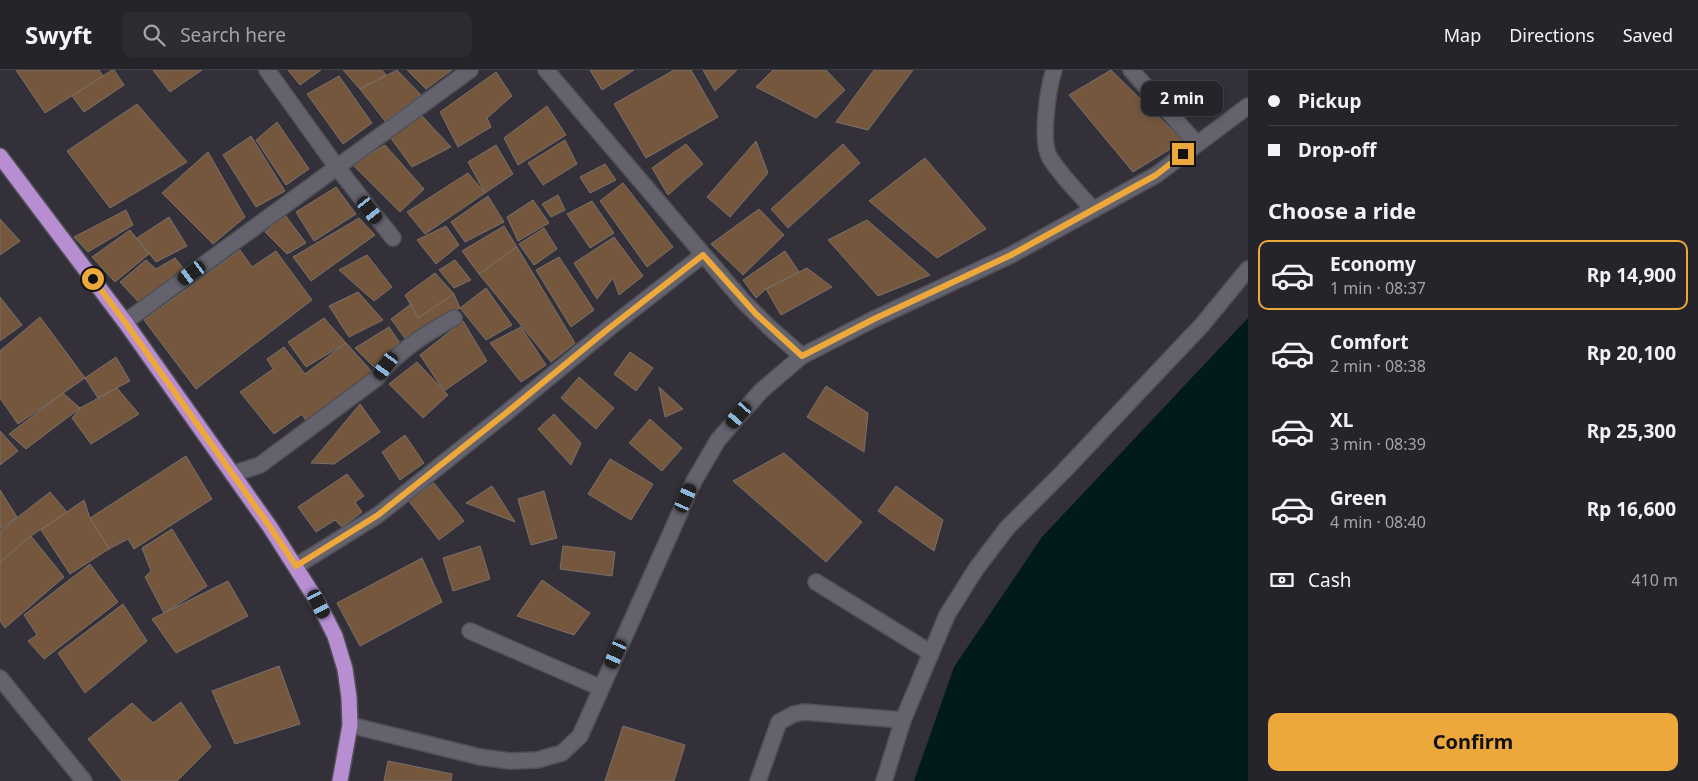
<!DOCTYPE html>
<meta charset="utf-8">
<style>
:root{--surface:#26242b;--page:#2e2c33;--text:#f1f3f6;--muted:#a4a4a9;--line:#424147;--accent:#eda83b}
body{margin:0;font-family:"Noto Sans",sans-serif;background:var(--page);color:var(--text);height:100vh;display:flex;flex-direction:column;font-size:19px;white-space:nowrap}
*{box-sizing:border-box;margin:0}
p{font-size:16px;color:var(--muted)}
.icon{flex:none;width:28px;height:28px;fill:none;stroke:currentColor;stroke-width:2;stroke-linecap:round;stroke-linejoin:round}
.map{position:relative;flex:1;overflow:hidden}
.details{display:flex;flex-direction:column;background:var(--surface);width:450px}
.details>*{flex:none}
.guide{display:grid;align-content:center;height:110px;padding:0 20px;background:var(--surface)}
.end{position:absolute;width:22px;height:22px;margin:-11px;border:6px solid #eda83b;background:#111;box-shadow:0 0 0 2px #111}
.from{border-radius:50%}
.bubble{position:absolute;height:35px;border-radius:10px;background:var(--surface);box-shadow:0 2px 8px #0003,0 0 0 1px var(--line);font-size:16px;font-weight:700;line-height:35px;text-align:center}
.car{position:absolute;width:15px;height:30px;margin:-15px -8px;border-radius:6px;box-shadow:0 0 4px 1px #0007;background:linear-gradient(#222 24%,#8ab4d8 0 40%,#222 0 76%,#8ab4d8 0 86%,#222 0)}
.guide b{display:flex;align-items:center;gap:18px;height:48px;font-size:19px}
.guide b+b{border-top:1px solid var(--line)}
.guide i{width:12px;height:12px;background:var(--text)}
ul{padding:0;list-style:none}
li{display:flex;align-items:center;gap:15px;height:70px;margin:0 10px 8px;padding:0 10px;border:2px solid transparent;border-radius:10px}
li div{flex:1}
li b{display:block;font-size:19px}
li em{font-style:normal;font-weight:700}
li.active{border-color:var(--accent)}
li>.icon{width:45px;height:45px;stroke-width:1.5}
h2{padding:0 20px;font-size:22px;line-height:60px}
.pay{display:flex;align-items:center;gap:12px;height:55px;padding:0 20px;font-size:19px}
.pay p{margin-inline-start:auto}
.button{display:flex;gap:10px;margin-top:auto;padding:10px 20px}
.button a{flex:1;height:58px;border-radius:10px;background:var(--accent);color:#111;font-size:20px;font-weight:700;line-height:58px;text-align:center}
header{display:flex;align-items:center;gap:30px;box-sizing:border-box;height:70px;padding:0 25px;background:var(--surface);border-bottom:1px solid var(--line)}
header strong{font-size:24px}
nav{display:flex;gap:28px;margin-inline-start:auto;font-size:18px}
.search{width:350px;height:45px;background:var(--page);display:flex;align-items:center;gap:12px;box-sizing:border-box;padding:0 18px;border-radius:10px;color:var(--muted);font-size:19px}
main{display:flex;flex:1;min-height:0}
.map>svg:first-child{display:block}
.water{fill:#011a1b}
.building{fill:#75573e;stroke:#7b716a}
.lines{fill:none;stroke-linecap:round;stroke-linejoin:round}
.minor-casing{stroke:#515057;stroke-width:18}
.highway-casing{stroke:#515057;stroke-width:18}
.minor{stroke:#64626c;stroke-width:15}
.highway{stroke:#b68ed1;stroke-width:15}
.route{stroke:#eda83b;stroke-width:6}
</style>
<header>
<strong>Swyft</strong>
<div class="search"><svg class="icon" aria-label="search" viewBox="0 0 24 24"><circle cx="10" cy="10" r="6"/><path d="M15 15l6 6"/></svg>Search here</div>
<nav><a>Map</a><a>Directions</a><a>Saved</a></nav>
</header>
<main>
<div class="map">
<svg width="1248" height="711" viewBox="0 0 1248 711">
<rect width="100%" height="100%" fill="#333039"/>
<polygon class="water" points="1248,248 1248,711 914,711 954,597 1042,467"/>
<g class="building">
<polygon points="16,0 99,0 103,6 45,43"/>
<polygon points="112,0 114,0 124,15 84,42 72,26"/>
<polygon points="153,0 202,0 170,22"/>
<polygon points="288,0 321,0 300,15"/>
<polygon points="343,0 382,0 386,5 360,19"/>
<polygon points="397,0 421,25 385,51 360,19"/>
<polygon points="407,0 452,0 426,19"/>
<polygon points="590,0 634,0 602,20"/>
<polygon points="674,0 691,0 718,47 646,88 614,34"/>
<polygon points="703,0 737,0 715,21"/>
<polygon points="773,0 826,0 845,20 816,48 756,17"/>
<polygon points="874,0 913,0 868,60 836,52"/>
<polygon points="1111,0 1183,71 1133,102 1069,25"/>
<polygon points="496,2 512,26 487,48 491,57 458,77 440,42"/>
<polygon points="339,6 372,53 343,74 307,24"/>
<polygon points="137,34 187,92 110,138 67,81"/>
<polygon points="547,36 566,65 518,95 504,68"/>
<polygon points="422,46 451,77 412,97 390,67"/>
<polygon points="277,52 309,99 286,115 256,70"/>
<polygon points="251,66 285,121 256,137 223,85"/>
<polygon points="565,70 577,94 543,115 528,93"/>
<polygon points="756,71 768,103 730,147 707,127"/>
<polygon points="686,74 703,94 668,125 652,98"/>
<polygon points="843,74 860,93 788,158 771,139"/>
<polygon points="385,75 424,119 400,142 353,95"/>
<polygon points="496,75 513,104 485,123 468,92"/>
<polygon points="208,82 245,147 213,174 162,123"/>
<polygon points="925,88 986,159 937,188 869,131"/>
<polygon points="605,94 616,110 590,123 580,107"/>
<polygon points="468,103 485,123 425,164 407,142"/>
<polygon points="623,113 673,177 647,197 600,131"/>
<polygon points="336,117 356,144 314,171 296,142"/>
<polygon points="558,125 565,140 551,147 542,134"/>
<polygon points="488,126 504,152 465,172 451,152"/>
<polygon points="533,130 549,153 518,171 507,147"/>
<polygon points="592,131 614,163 590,178 567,144"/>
<polygon points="759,139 784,165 743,205 711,174"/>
<polygon points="126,140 133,155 88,182 74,167"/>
<polygon points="285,145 306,173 287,184 265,162"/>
<polygon points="169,147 187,176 156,192 137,168"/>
<polygon points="359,148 375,165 311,211 293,187"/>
<polygon points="0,149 20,171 0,185"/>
<polygon points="867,150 930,205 878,226 828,170"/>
<polygon points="446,156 459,175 436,194 417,170"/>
<polygon points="504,156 517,177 479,204 462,181"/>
<polygon points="544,158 557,179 534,195 519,174"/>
<polygon points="130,160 149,184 115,212 92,187"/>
<polygon points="614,167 643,206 619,225 613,208 597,229 574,193"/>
<polygon points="517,177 575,273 551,292 479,204"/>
<polygon points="240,180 252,197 276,181 312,230 196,319 144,250"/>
<polygon points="785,181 799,202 766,219 756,228 743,210"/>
<polygon points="367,185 392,217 374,231 339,200"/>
<polygon points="559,187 594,240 571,257 536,200"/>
<polygon points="175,188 187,203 144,238 120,212 146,190 156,199"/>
<polygon points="455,190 471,210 454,218 439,200"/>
<polygon points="807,198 832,217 781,245 766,219"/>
<polygon points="435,203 454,224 418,248 405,225"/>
<polygon points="486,218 512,255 486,270 460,238"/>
<polygon points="358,222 383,250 349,267 329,236"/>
<polygon points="454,224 460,238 407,271 391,249 411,234 418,248"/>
<polygon points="0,227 22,255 0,271"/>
<polygon points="40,247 85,308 18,354 0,328 0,281"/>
<polygon points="324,248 346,273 306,297 288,272"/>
<polygon points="463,251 487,291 444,321 420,285"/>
<polygon points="389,257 402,276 374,297 355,278"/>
<polygon points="521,257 546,295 521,312 490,273"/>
<polygon points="346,273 374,304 308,354 302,344 274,364 240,322 273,299 267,289 284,277 305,304"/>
<polygon points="630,282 653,298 636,321 614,304"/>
<polygon points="116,287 130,311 98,328 85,308"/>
<polygon points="417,292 448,325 423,348 389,314"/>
<polygon points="579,307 614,338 596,359 561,328"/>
<polygon points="826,316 868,343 864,382 807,347"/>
<polygon points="659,317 683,339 665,347"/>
<polygon points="117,318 139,344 91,374 72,348 80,338"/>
<polygon points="63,323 80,338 26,379 9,364"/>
<polygon points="360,334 380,362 334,394 311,393"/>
<polygon points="554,344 581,373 571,395 538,359"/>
<polygon points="650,349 682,378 662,401 629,373"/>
<polygon points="0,361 18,381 0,395"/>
<polygon points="405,365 424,393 400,410 382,382"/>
<polygon points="784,383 862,452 826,492 733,411"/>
<polygon points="186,386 212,429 134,479 128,469 109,479 90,448"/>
<polygon points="610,389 653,414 631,450 588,424"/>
<polygon points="347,404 364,426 355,432 362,442 342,457 335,450 316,462 298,437"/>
<polygon points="434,413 464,451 439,470 408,430"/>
<polygon points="492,416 515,452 466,433"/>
<polygon points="896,416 943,450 934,481 878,441"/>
<polygon points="0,420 17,447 0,459"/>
<polygon points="544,421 557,468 531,475 518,429"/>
<polygon points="50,422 67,442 31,466 0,492 0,461"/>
<polygon points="84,430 90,448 109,479 70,504 41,460"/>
<polygon points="172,459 207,516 164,543 145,507 151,501 142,478"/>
<polygon points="31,466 64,507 5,558 0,551 0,492"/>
<polygon points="480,476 490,509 453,521 443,488"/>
<polygon points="563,476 615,482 612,506 560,499"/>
<polygon points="422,488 442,532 360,576 337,533"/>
<polygon points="90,494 118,532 44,589 28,571 37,565 24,545"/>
<polygon points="542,510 590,543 574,565 517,546"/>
<polygon points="228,511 248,546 176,583 152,549"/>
<polygon points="123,534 147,571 85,623 58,583"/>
<polygon points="279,596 300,654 235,674 212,621"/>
<polygon points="181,632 211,677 177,711 122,711 88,669 132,633 153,653"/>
<polygon points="623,656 685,675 674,711 605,711"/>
<polygon points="388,691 452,704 451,711 384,711"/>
</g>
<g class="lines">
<defs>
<g id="minor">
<polyline points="267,0 336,96 393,168"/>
<polyline points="546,0 743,231 769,257 802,286"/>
<path d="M1054,0C1048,18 1040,73 1050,88C1061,106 1079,123 1093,140"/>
<polyline points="1131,0 1197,74"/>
<polyline points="125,252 470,0"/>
<path d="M232,404L260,395L377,308C396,282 426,263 454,248"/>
<polyline points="296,496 378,445 506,343 608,259 703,185"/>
<polyline points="816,512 931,583"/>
<polyline points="470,561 601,618"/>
<polyline points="0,608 84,711"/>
<polyline points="350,655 480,687 510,691 537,690 562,683 580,666 694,411 718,370 761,321 802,286 874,249 1011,185 1156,105 1248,36"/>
<polyline points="758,711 779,652 794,644 804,642 903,650"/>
<polyline points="884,711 903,650 947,545 976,499 1007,458 1063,402 1202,255 1248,199"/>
</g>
<polyline id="highway" points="0,86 125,252 270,457 319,534 335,566 345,599 349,627 350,655 340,711"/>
</defs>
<use href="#minor" class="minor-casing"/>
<use href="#highway" class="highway-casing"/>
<use href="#minor" class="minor"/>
<use href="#highway" class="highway"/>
</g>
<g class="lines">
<polyline class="route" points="93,209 125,252 270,457 296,496 378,445 506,343 608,259 703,185 756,244 802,286 874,249 1011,185 1156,105 1183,84"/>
</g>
</svg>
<i class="end from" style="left:93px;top:209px"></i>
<i class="end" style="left:1183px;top:84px"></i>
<div class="bubble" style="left:1141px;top:11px;width:82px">2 min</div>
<i class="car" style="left:370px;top:140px;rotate:142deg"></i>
<i class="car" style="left:192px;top:203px;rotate:234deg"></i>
<i class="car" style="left:386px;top:296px;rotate:216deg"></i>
<i class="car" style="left:739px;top:345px;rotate:221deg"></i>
<i class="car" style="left:686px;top:428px;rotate:24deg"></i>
<i class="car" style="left:319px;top:534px;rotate:153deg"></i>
<i class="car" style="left:616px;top:584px;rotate:204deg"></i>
</div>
<section class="details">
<div class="guide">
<b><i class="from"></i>Pickup</b>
<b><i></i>Drop-off</b>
</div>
<h2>Choose a ride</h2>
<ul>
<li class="active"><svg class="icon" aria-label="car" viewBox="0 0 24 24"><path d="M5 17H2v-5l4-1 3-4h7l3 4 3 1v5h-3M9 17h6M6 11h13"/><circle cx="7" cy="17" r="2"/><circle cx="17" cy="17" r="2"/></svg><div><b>Economy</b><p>1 min · 08:37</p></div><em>Rp 14,900</em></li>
<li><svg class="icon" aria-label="car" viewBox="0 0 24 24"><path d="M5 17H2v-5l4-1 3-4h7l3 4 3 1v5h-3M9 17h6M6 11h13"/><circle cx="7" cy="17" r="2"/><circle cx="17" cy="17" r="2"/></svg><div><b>Comfort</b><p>2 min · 08:38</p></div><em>Rp 20,100</em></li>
<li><svg class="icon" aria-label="car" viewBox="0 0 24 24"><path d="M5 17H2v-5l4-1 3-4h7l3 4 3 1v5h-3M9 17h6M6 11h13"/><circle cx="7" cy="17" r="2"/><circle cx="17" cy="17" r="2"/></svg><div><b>XL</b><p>3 min · 08:39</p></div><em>Rp 25,300</em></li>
<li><svg class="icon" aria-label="car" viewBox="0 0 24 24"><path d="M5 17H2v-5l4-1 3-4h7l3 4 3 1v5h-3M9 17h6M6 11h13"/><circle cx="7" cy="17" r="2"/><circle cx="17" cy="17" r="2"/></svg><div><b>Green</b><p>4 min · 08:40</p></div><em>Rp 16,600</em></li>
</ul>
<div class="pay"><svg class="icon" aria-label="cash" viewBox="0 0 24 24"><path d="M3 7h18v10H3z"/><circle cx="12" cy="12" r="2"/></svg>Cash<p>410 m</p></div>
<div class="button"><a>Confirm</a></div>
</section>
</main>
